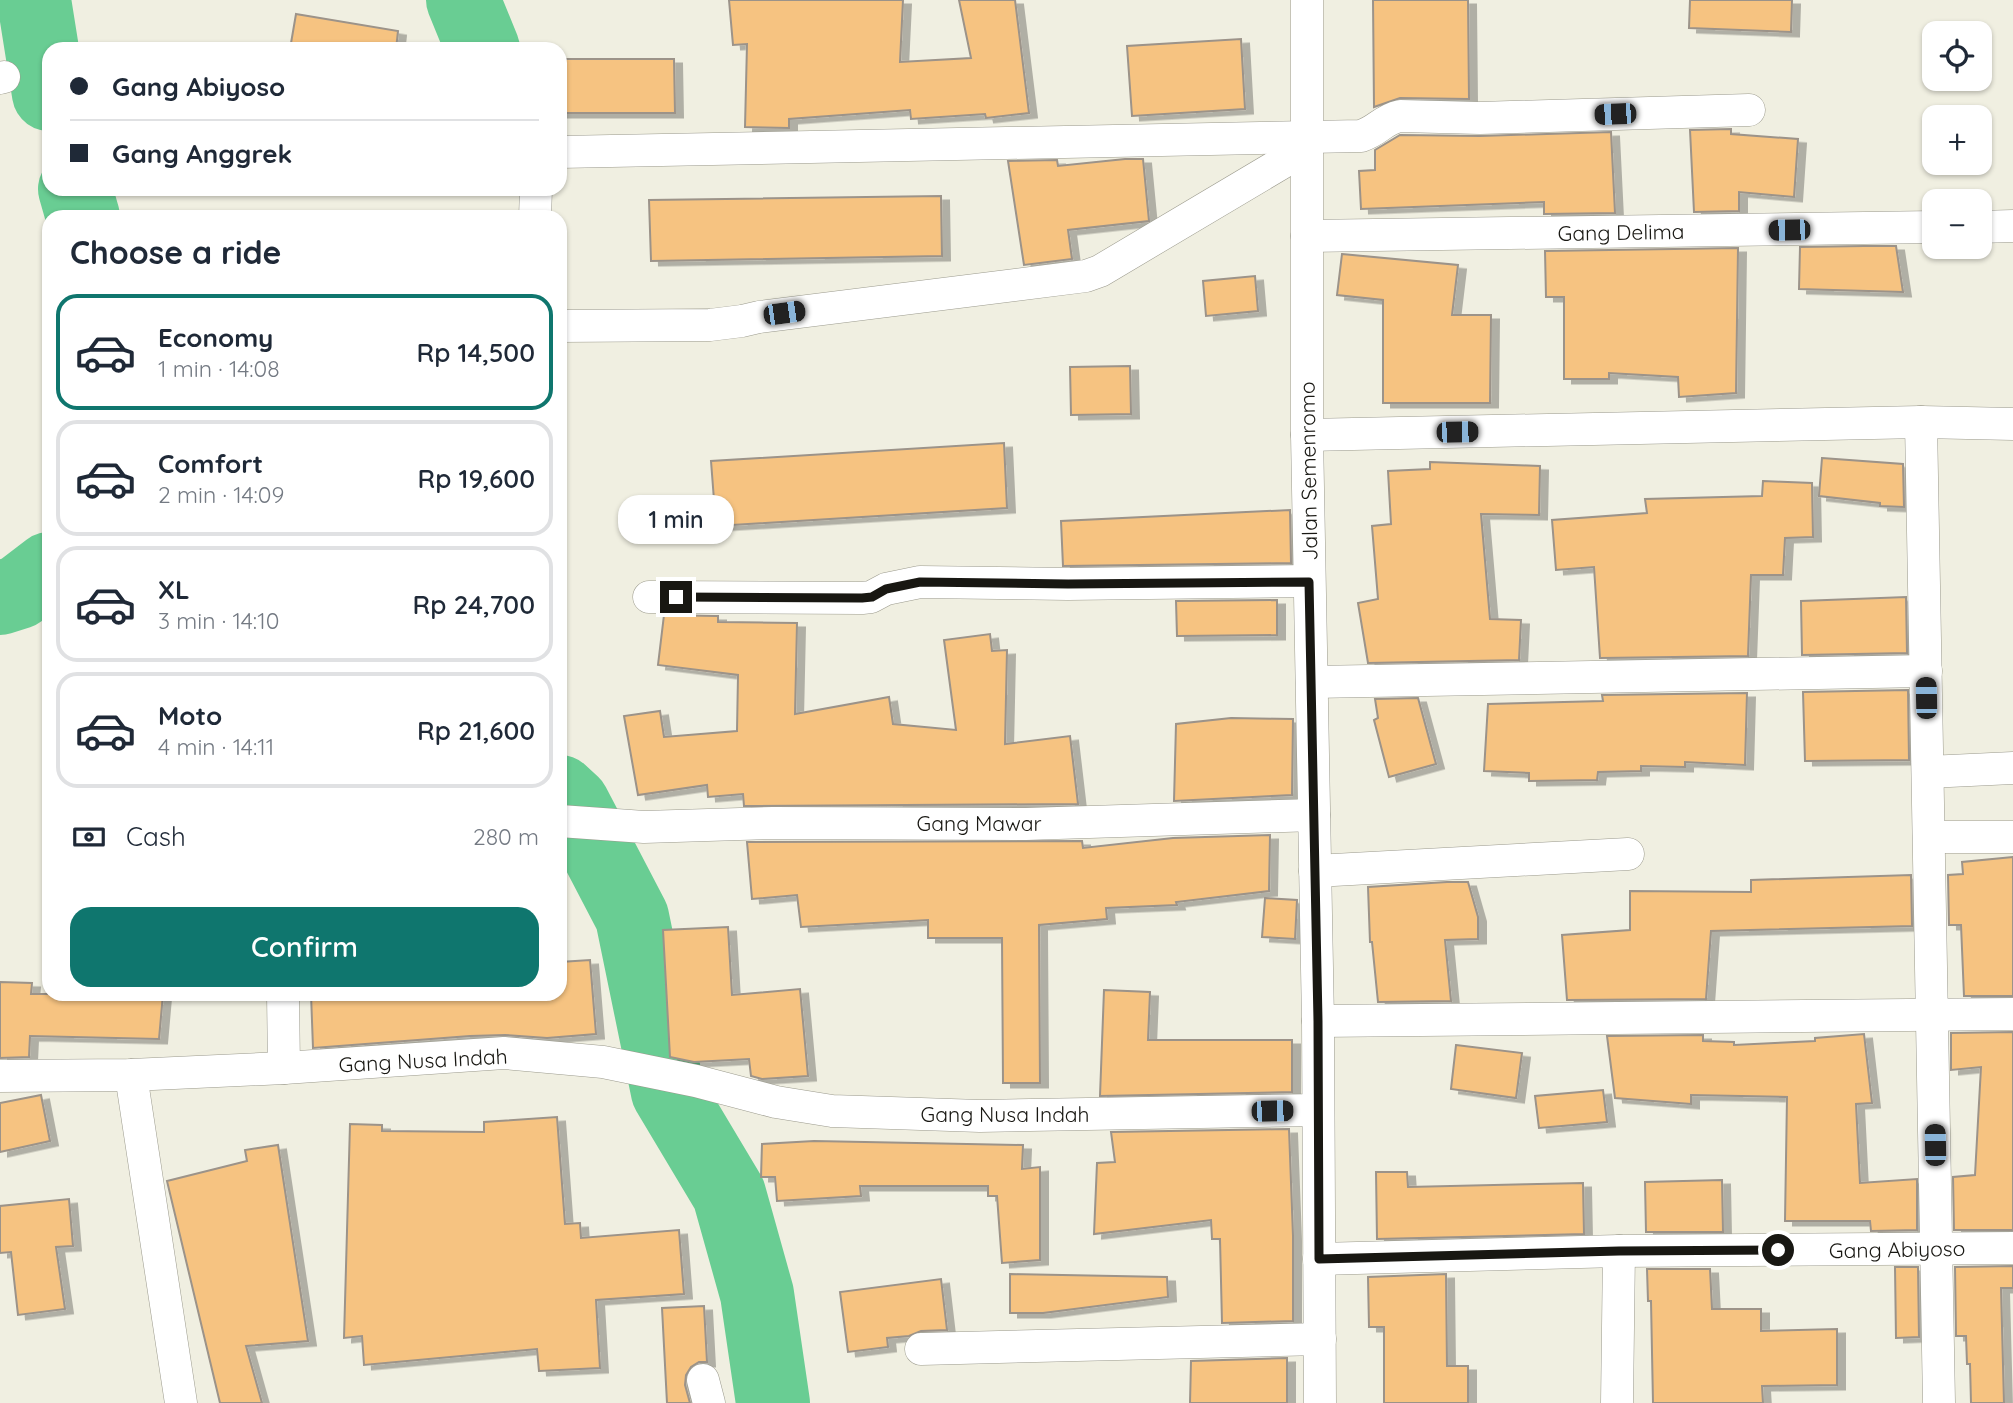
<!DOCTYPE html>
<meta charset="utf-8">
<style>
:root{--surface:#fff;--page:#f2f2f3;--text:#1f2937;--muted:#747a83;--line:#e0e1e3;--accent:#0f766e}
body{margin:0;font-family:Quicksand,sans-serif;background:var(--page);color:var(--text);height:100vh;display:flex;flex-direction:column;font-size:26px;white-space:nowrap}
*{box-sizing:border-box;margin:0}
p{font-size:23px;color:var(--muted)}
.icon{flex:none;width:38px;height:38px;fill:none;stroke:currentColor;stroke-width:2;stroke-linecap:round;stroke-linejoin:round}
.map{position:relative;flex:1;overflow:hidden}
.drawer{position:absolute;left:42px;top:210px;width:525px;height:791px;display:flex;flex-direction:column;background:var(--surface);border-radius:21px;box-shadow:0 2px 5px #0004}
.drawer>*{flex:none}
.top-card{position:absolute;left:42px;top:42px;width:525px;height:154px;border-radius:21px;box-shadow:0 2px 5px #0004;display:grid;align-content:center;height:154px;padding:0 28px;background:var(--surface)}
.tools{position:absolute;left:1922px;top:21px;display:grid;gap:14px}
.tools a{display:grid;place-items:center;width:70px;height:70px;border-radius:14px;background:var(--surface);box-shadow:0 2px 5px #0004;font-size:35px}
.end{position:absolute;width:32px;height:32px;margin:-16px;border:9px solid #181712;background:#fff;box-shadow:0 0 0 4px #fff}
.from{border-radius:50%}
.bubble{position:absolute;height:49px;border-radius:21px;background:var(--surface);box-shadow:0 2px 5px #0004;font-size:23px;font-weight:600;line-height:49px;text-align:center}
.car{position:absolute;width:21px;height:42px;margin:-21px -10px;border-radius:9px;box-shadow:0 0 5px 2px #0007;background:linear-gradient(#222 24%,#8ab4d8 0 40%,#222 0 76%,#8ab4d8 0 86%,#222 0)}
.top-card b{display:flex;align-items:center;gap:24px;height:66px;font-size:26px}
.top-card b+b{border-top:2px solid var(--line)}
.top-card i{width:18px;height:18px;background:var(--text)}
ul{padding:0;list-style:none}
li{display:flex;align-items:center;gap:21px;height:116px;margin:0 14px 10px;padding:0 14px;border:4px solid var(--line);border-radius:21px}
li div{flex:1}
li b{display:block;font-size:26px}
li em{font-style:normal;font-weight:600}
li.current{border-color:var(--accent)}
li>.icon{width:63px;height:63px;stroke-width:1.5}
h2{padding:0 28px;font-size:32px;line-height:84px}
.pay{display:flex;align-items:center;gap:18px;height:77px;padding:0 28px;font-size:26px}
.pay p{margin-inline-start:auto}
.primary-button{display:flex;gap:14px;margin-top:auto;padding:14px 28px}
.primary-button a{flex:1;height:80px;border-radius:21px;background:var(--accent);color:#fff;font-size:28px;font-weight:600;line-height:80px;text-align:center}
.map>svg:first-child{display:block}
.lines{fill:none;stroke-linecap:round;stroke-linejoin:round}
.river{stroke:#69cd93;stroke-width:74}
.building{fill:#f6c381;stroke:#9c9389;stroke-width:2;filter:url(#shadow)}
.minor-casing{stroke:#9b9a8d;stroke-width:33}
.minor{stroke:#fff;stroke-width:32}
.route{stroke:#181712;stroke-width:9}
.labels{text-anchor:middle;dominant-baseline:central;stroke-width:5;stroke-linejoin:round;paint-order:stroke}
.street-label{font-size:21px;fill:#181712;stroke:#fff}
</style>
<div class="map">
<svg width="2013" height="1403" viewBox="0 0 2013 1403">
<defs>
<filter id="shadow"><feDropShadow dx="8" dy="4.5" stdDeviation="0" flood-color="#0004"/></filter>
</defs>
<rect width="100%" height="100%" fill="#f0efe1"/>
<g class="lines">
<g class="river">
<polyline points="34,0 49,94"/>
<polyline points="463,0 483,49"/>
<polyline points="75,189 83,217"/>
<polyline points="0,598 19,592 49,569"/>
<polyline points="560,792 573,804 632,917 668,1092 729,1194 757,1294 773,1403"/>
</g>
</g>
<g class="building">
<polygon points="729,0 903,0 900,62 971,58 959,0 1015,0 1029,113 986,118 985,114 911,119 910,110 789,119 789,128 745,127 747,44 733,45"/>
<polygon points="1373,0 1468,0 1469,99 1400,98 1374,107"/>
<polygon points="1690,0 1792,0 1791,32 1689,28"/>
<polygon points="296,14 398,31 396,49 290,49"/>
<polygon points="1241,39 1245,109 1132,116 1127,46"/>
<polygon points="560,59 674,59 675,113 560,113"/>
<polygon points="1731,129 1731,134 1798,139 1794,197 1739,192 1739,211 1694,212 1690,130"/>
<polygon points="1611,132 1615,213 1544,214 1544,202 1361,209 1359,171 1375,170 1375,150 1400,135 1480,136"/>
<polygon points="1125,159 1143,159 1149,221 1068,230 1072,259 1024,265 1008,161 1057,160 1058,166"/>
<polygon points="941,196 942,256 651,261 649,200"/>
<polygon points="1864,246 1896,246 1903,292 1799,289 1800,247"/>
<polygon points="1738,248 1736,393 1679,397 1678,377 1609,373 1609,379 1564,379 1564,297 1546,297 1545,251"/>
<polygon points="1342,254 1458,265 1452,315 1491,315 1490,403 1383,403 1383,300 1337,295"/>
<polygon points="1255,276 1258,311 1206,316 1203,281"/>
<polygon points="1130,366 1131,414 1071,415 1070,367"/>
<polygon points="1004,443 1007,508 716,526 711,461"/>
<polygon points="1822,458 1903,464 1904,507 1880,506 1880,503 1819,496"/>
<polygon points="1430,462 1540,466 1539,515 1481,514 1490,619 1521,620 1519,660 1368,663 1358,603 1378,599 1372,526 1391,524 1388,471 1430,469"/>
<polygon points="1763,481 1812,483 1813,537 1785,538 1783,575 1751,575 1748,656 1600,658 1594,567 1556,570 1552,520 1647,513 1645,499 1762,496"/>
<polygon points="1290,510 1291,563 1063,566 1061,521"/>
<polygon points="1906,597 1907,653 1802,655 1801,601"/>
<polygon points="1277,600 1277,635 1177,636 1176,601"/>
<polygon points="664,615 715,616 718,616 718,622 797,623 795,714 889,697 893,724 956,730 944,640 990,634 992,651 1007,650 1005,744 1070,736 1078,804 744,806 743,794 708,797 707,785 638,795 624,716 660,711 664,737 737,731 738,675 658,665"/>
<polygon points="1908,690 1909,760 1805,761 1803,692"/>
<polygon points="1747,693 1745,765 1685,762 1685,767 1641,766 1641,771 1598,772 1597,780 1529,781 1529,773 1484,771 1488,704 1603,701 1602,695"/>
<polygon points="1418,698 1436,764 1389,777 1374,720 1378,718 1375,699"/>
<polygon points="1231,718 1293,719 1292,795 1174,801 1176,724"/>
<polygon points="1270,835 1269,891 1176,902 1177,905 1106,908 1107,919 1039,925 1040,1083 1003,1083 1002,938 928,938 928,920 801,927 797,895 752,899 747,842 1082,841 1083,848 1173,838"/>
<polygon points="2013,857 2013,996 1964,996 1961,925 1949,925 1948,875 1963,874 1962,862"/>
<polygon points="1911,875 1912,926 1711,931 1706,999 1567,1000 1562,935 1630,930 1630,891 1751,892 1751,880"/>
<polygon points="1447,882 1468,882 1478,917 1478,939 1445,940 1451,1001 1378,1002 1372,942 1370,942 1368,887"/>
<polygon points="1265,898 1297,900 1295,939 1262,937"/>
<polygon points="728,927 732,995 800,989 808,1076 762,1079 751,1076 749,1059 694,1062 670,1057 663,930"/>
<polygon points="590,960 596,1034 547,1038 505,1035 470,1036 313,1048 311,994 560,994 560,962"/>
<polygon points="0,982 32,983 31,994 163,994 159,1039 30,1036 29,1057 0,1058"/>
<polygon points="1104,990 1150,992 1148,1040 1292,1040 1292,1092 1100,1096"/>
<polygon points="2013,1032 2013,1230 1954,1230 1953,1177 1975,1175 1981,1067 1951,1070 1951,1033"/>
<polygon points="1864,1034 1872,1103 1856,1104 1860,1183 1917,1179 1917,1230 1871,1231 1870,1221 1785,1221 1787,1097 1691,1095 1691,1104 1615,1098 1607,1036 1703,1035 1703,1041 1734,1042 1734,1045 1815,1041 1815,1038"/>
<polygon points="1456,1045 1522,1053 1516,1098 1451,1089"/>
<polygon points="1603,1090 1607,1122 1539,1128 1535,1096"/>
<polygon points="41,1095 50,1141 0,1152 0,1103"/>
<polygon points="557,1117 565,1224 580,1223 581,1238 679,1230 684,1294 596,1300 600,1368 539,1371 537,1349 364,1365 362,1336 344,1338 350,1124 382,1125 382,1131 484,1132 484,1122"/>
<polygon points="1289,1129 1293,1236 1293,1321 1222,1323 1220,1239 1212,1239 1211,1220 1094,1234 1097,1163 1115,1162 1111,1132"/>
<polygon points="814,1141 1023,1145 1022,1169 1040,1167 1040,1260 1002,1263 997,1196 988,1196 988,1186 860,1186 861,1196 777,1201 775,1177 761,1177 762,1144"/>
<polygon points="278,1145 308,1341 246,1346 262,1403 220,1403 167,1181 247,1161 245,1150"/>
<polygon points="1376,1172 1407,1172 1408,1187 1583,1183 1584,1234 1377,1239"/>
<polygon points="1722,1180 1723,1232 1646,1232 1645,1182"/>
<polygon points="69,1199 73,1246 56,1247 65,1309 18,1315 11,1252 0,1253 0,1206"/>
<polygon points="2013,1266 2013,1288 2001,1288 2004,1403 1971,1403 1970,1364 1967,1364 1966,1336 1956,1336 1955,1267"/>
<polygon points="1895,1267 1918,1267 1919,1337 1896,1338"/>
<polygon points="1647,1269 1710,1269 1712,1309 1761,1309 1761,1331 1837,1329 1837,1385 1762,1386 1763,1403 1653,1403 1651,1301 1648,1301"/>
<polygon points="1010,1274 1167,1277 1168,1297 1043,1313 1010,1313"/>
<polygon points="1446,1274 1447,1366 1468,1366 1468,1403 1384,1403 1384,1327 1369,1327 1368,1277"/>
<polygon points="941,1279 947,1330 921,1331 909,1336 887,1338 888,1347 848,1352 840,1292"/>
<polygon points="704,1306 707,1362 699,1362 691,1367 686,1375 685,1385 690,1403 667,1403 662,1308"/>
<polygon points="1287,1358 1287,1403 1190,1403 1191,1361"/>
</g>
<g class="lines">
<defs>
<g id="minor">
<polyline points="1307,0 1307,435 1318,1021 1320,1403"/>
<polyline points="0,78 4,77"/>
<path d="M560,152L1361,136C1379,130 1382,120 1400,116L1480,118L1749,110"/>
<polyline points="535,217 536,189"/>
<polyline points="1979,227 2013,226"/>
<polyline points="1307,236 1934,227"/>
<polyline points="560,326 710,325 742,321 759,317 1086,276 1100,271 1307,148"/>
<polyline points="1921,422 1939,1403"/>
<polyline points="1307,435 1921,422 2013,424"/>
<polyline points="649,597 862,598 871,597 886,589 920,582 1068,584 1309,581"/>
<polyline points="1312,682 1926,671"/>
<polyline points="1928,772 2013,768"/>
<polyline points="560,821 644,827 773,823 1026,824 1314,815"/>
<polyline points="1929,837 2013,837"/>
<polyline points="1315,871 1628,854"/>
<polyline points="283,994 284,1068"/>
<polyline points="1318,1021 2013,1014"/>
<polyline points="131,1075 181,1403"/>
<polyline points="0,1076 131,1075 284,1068 504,1053 603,1062 696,1081 776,1102 832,1111 980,1116 1318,1110"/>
<polyline points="1319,1259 1619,1251 2013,1248"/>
<polyline points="921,1349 1320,1339"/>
<polyline points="703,1380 709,1403"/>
<polyline points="1617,1403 1619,1251"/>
</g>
</defs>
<use href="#minor" class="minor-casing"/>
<use href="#minor" class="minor"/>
</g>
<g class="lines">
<polyline class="route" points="676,597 862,598 872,597 886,589 920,582 1068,584 1309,582 1318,1021 1319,1259 1619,1251 1778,1250"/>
</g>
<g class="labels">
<g class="street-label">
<text transform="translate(1621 232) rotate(-1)">Gang Delima</text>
<text transform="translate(1308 471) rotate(-91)">Jalan Semenromo</text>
<text x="979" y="823">Gang Mawar</text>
<text transform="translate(423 1060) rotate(-3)">Gang Nusa Indah</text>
<text x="1005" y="1114">Gang Nusa Indah</text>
<text transform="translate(1897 1249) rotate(-1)">Gang Abiyoso</text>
</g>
</g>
</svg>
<div class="tools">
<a><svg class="icon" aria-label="locate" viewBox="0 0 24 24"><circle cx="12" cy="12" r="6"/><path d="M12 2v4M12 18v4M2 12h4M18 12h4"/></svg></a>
<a>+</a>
<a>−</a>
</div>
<i class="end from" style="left:1778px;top:1250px"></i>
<i class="end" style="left:676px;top:597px"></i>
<div class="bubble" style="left:618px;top:495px;width:116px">1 min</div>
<i class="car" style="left:1615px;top:114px;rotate:268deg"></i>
<i class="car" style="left:1789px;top:230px;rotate:269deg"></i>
<i class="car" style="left:784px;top:313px;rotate:82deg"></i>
<i class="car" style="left:1457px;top:432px;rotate:89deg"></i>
<i class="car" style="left:1926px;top:698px;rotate:359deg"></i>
<i class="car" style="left:1272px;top:1111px;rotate:89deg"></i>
<i class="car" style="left:1935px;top:1145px;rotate:359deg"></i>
<div class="top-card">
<b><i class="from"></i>Gang Abiyoso</b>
<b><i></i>Gang Anggrek</b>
</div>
<section class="drawer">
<h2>Choose a ride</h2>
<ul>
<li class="current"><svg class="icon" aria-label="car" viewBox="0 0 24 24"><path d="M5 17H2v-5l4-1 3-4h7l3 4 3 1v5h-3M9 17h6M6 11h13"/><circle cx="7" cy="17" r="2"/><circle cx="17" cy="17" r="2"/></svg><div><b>Economy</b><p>1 min · 14:08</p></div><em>Rp 14,500</em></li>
<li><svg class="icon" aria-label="car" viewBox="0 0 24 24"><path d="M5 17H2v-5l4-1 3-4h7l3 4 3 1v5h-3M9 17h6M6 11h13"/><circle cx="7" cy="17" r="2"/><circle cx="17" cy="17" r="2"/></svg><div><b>Comfort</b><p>2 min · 14:09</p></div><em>Rp 19,600</em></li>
<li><svg class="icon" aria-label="car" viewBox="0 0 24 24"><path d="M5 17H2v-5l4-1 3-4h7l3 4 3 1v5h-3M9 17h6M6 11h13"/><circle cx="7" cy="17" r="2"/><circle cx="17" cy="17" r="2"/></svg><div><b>XL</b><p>3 min · 14:10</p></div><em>Rp 24,700</em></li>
<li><svg class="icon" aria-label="car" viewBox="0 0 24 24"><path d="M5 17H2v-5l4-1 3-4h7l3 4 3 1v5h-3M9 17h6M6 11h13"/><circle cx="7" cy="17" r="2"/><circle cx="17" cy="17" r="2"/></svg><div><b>Moto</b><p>4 min · 14:11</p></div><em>Rp 21,600</em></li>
</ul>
<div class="pay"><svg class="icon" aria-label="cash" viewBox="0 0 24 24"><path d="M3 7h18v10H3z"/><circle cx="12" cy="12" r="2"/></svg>Cash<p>280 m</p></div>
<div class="primary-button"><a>Confirm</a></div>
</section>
</div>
